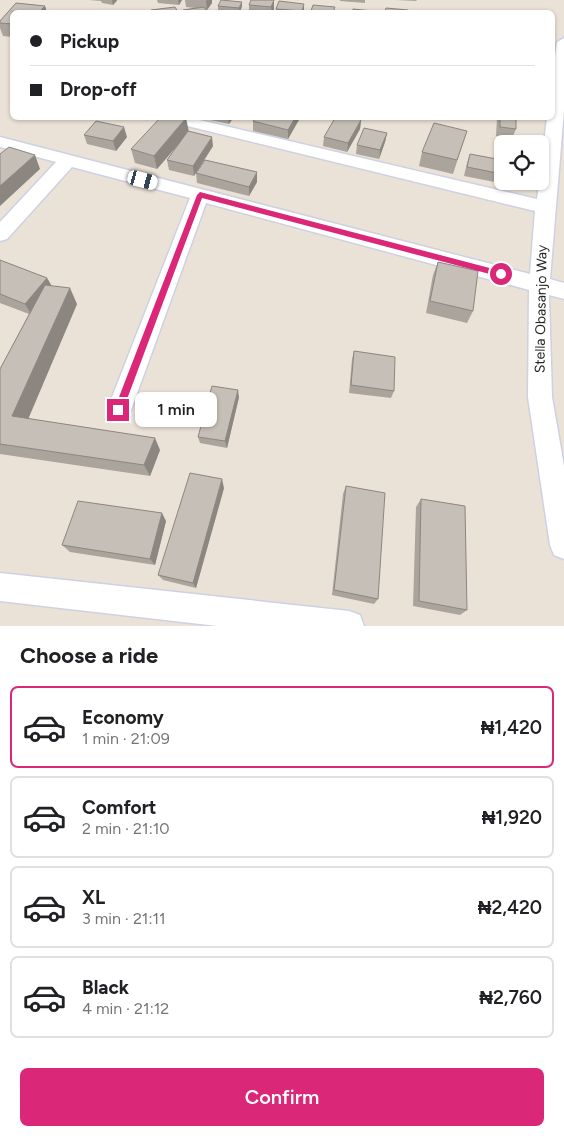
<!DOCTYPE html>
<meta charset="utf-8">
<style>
:root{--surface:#fff;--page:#f6f6f6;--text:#202124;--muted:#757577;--line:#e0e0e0;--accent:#db2777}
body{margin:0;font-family:Figtree,sans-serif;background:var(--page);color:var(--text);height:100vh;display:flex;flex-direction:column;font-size:19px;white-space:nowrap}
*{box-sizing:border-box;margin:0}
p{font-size:16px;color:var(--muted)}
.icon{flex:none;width:28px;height:28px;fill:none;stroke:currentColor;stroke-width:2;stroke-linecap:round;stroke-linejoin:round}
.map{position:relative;height:626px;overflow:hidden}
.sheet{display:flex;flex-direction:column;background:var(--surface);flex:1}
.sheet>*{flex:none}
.hud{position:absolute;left:10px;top:10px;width:545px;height:110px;border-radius:8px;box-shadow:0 1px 4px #0004;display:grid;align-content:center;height:110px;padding:0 20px;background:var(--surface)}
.tools{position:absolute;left:494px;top:135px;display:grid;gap:10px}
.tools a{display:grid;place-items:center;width:55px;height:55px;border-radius:8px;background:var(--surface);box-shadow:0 1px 4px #0004;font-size:25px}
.end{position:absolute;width:22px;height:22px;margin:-11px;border:6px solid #db2777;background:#fff;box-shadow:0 0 0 2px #fff}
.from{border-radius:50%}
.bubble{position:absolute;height:35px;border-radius:8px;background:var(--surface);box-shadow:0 1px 4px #0004;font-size:16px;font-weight:600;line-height:35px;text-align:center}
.car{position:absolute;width:15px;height:30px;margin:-15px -8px;border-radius:6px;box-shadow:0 0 4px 1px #0007;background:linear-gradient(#fff 24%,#345 0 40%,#fff 0 76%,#345 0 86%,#fff 0)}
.hud b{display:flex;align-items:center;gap:18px;height:48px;font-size:19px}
.hud b+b{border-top:1px solid var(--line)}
.hud i{width:12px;height:12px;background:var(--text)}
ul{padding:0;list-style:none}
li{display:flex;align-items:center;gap:15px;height:82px;margin:0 10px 8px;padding:0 10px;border:2px solid var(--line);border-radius:8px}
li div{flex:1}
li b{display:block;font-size:19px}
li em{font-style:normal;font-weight:600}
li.selected{border-color:var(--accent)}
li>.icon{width:45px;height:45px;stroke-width:1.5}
h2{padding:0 20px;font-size:22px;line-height:60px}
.cta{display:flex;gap:10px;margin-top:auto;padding:10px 20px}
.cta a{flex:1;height:58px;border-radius:8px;background:var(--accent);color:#fff;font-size:20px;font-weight:600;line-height:58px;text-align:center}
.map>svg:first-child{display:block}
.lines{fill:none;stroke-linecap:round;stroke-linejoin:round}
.minor-casing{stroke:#cdd1e1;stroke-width:3}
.minor{fill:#fff;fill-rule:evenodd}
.wall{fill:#aaa49d}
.shaded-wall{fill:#8b8680}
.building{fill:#c6bfb7;stroke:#8b8680}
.route{fill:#db2777}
.labels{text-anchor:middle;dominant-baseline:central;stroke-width:4.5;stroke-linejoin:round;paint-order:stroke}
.street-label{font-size:14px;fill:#272727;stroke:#fff}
</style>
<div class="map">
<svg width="564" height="626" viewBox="0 0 564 626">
<rect width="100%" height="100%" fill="#ebe2d7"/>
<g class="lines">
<defs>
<g id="minor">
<polygon points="564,38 564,110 550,279 564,283 564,299 549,295 552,397 564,466 564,559 554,555 550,545 528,397 529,290 206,203 131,410 127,418 119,421 111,418 107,410 190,198 72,167 7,239 0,241 0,222 56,162 0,147 0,137 530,274 535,211 167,121 165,118 191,118 537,199 547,118 552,118 552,78 557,42"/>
<polygon points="0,573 349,611 360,615 364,626 217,626 0,601"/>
</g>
</defs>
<use href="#minor" class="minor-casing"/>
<use href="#minor" class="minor"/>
</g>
<g class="wall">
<polygon points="89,0 117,0 117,1 113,5 102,3 101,1"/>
<polygon points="157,0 182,0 179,5 158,3"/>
<polygon points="185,0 212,0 212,3 207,10 206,10 207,12 184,12 183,10 195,8 186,7"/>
<polygon points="269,0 274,9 273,12 249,12 249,5"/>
<polygon points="340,0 365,0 365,3 340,1"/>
<polygon points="396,0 417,0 416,1"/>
<polygon points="279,1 304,12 276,12 276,9"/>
<polygon points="242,2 242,6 240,12 218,10 218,6"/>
<polygon points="16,3 45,6 47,12 12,12 12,37 3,36 0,28 0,21"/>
<polygon points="209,118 233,118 229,124 210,120"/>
<polygon points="300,118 288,139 253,131 253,121"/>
<polygon points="497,118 516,118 516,129 512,138 496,136"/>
<polygon points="361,120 360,129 347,152 323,146 324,137"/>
<polygon points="467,131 453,174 419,166 422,152"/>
<polygon points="189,132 213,146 194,176 169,170 167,160 182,140 157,169 135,163 131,149"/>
<polygon points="387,133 385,142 379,159 356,154 357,145"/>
<polygon points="84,135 127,137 116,151 87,144"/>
<polygon points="470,154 502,160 502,181 512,181 510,185 464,176 467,163"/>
<polygon points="196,173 257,182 249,196 197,183"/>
<polygon points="0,260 47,278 51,285 77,304 28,418 160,450 150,476 0,454 0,369 29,314 0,303"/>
<polygon points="438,262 473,311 467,323 426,313 433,275"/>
<polygon points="354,351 394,391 391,398 349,393 352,359"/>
<polygon points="239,397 227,448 200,443 198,437"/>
<polygon points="346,486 378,599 374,604 332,595 343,494"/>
<polygon points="224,488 196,588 163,580 158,575"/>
<polygon points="421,499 467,610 460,615 413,606 416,507"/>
<polygon points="166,521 155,565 70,552 62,545"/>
</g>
<g class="shaded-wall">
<polygon points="112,0 117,0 113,5"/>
<polygon points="179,0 182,0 179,5 178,1"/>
<polygon points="207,0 212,0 212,3 207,10 206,1"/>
<polygon points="274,0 274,9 273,12 272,12 271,7"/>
<polygon points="242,2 242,6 240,12 239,8"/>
<polygon points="304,4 304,12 302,12 302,11"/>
<polygon points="45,6 47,12 39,12"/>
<polygon points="186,118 189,132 157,169 154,156"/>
<polygon points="228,118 233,118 229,124"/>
<polygon points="295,118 300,118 288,139 288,130"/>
<polygon points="361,120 360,129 347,152 348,143"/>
<polygon points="124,127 127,137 116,151 113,141"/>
<polygon points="387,133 385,142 379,159 380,150"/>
<polygon points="212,137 213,146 194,176 193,166"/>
<polygon points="35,155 40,169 0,206 0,186"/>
<polygon points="257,172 257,182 249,196 249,187"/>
<polygon points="47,278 54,290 32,316 25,304"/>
<polygon points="70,288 77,304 24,429 12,416"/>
<polygon points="238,390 239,397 227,448 225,441"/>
<polygon points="155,438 160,450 150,476 144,465"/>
<polygon points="222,479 224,488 196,588 193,583"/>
<polygon points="162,513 166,521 155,565 150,559"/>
</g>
<g class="building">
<polygon points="221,0 242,2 239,8 218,6"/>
<polygon points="251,0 274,0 271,7 249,5"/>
<polygon points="279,1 304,4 302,11 276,9"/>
<polygon points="16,3 45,6 39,12 12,12 12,24 0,23 0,21"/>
<polygon points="313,5 335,7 333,12 311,11"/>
<polygon points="175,7 178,12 151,12 151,10"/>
<polygon points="204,7 207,12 184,12 183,10"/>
<polygon points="386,8 408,10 408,12 385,12"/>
<polygon points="353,9 373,11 373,12 352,12"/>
<polygon points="160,118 186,118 154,156 131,149"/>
<polygon points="256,118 295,118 288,130 253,121"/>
<polygon points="335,118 353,118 361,120 348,143 324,137"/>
<polygon points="500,118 516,118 516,129 500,127"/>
<polygon points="96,121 124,127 113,141 84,135"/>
<polygon points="434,123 467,131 457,160 422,152"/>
<polygon points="364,128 387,133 380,150 357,145"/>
<polygon points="188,131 212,137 193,166 167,160"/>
<polygon points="9,147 35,155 0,186 0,154"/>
<polygon points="470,154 502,160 502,174 467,167"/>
<polygon points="205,160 257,172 249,187 196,173"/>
<polygon points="0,260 47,278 25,304 0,294"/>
<polygon points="438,262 478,271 473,311 430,301"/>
<polygon points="45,285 70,288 12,416 155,438 144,465 0,444 0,369"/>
<polygon points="354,351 395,357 394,391 351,385"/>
<polygon points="212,386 238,390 225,441 198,437"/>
<polygon points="190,473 222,479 193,583 158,575"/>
<polygon points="346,486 385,493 378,599 334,590"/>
<polygon points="421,499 465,506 467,610 419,601"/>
<polygon points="78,501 162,513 150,559 62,545"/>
</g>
<polygon class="route" points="200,192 501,271 505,274 501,277 202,198 123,410 118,414 114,410 197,195"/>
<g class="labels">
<g class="street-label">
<text transform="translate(541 309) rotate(-89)">Stella Obasanjo Way</text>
</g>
</g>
</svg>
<div class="tools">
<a><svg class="icon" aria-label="locate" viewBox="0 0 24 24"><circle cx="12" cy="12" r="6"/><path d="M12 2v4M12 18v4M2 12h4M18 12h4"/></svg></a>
</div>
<i class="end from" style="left:501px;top:274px"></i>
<i class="end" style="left:118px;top:410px"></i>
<div class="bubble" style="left:135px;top:392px;width:82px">1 min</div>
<i class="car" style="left:143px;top:180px;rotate:105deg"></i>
<div class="hud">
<b><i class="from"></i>Pickup</b>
<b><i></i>Drop-off</b>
</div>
</div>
<section class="sheet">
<h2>Choose a ride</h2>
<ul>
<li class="selected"><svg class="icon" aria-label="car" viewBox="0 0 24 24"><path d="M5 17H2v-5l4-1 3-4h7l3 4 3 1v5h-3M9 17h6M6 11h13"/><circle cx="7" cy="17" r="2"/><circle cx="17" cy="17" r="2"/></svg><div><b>Economy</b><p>1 min · 21:09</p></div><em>₦1,420</em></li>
<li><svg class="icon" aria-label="car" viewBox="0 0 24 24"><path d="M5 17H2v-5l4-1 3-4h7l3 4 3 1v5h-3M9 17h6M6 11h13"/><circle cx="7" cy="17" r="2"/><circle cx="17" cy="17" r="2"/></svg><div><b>Comfort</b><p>2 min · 21:10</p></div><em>₦1,920</em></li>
<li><svg class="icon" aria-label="car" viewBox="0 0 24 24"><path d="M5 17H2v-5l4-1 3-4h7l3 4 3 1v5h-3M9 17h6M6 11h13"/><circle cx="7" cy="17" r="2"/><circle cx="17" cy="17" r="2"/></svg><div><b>XL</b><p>3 min · 21:11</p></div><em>₦2,420</em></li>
<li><svg class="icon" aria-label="car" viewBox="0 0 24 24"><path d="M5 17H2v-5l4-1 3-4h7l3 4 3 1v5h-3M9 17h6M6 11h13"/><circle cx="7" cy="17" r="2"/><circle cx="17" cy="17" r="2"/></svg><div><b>Black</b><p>4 min · 21:12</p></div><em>₦2,760</em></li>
</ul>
<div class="cta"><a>Confirm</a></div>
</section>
